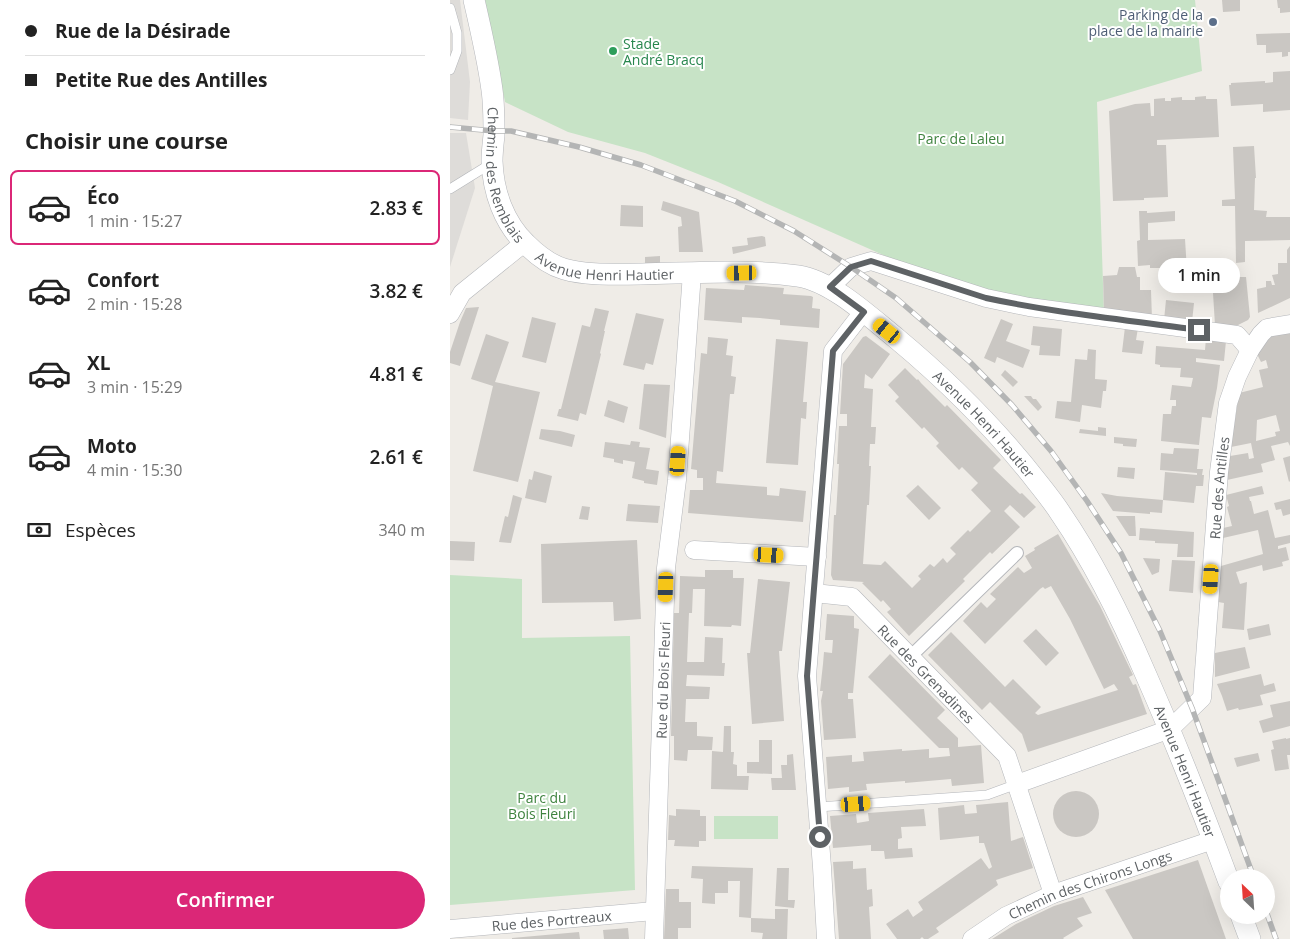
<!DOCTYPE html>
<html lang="fr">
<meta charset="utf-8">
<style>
:root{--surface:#fff;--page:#f6f6f6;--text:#222;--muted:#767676;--line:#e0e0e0;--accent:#db2777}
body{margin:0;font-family:"Open Sans",sans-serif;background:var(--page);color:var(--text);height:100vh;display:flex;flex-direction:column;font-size:19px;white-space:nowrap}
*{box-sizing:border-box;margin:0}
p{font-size:16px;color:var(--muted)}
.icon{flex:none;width:28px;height:28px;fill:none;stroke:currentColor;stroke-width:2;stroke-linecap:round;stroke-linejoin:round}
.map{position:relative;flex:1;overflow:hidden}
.side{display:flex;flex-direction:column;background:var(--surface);width:450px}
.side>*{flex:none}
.hud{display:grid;align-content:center;height:110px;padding:0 25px;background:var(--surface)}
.needle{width:32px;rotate:335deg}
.tools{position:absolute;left:770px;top:869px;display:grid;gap:10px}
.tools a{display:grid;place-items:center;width:55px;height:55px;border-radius:50%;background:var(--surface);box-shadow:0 5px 20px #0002;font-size:25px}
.end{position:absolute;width:22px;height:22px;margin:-11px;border:6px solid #5e6265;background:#fff;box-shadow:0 0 0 2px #fff}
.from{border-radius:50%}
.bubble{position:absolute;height:35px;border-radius:18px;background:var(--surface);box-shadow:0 5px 20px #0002;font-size:16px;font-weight:600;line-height:35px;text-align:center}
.car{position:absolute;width:15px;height:30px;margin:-15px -8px;border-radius:6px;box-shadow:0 0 4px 1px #0007;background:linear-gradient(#f5c518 24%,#345 0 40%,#f5c518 0 76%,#345 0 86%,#f5c518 0)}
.hud b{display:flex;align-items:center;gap:18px;height:48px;font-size:19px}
.hud b+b{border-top:1px solid var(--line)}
.hud i{width:12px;height:12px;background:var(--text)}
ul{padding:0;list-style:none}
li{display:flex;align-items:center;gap:15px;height:75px;margin:0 10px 8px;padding:0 15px;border:2px solid transparent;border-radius:8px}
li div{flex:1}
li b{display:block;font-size:19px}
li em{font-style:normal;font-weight:600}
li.active{border-color:var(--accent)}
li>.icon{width:45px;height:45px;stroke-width:1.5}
h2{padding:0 25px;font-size:22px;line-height:60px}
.pay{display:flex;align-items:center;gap:12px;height:55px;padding:0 25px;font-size:19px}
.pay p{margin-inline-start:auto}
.button{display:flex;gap:10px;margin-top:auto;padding:10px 25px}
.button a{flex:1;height:58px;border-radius:30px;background:var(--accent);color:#fff;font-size:20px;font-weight:600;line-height:58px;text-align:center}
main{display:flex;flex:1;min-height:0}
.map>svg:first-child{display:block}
.industrial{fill:#dedcd9}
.green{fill:#c7e3c6}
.building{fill:#cac7c3;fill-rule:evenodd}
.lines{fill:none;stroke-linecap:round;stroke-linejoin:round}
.service-casing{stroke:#b4b6ba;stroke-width:10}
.pedestrian-casing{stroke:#b4b6ba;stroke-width:14}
.minor-casing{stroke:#b4b6ba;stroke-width:19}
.tertiary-casing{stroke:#b4b6ba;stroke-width:22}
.service{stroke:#fff;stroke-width:9}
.pedestrian{stroke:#fff;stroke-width:12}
.minor{stroke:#fff;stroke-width:18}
.tertiary{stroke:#fff;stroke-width:21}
.rail-casing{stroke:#b4b5b5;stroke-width:5.5}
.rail{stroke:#fff;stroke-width:4;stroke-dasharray:11;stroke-linecap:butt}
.route{stroke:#5e6265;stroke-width:6}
.service-dot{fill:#5c6f8a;stroke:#fff;stroke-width:2}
.leisure-dot{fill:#2e9e5b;stroke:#fff;stroke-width:2}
.labels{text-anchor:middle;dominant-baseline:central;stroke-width:4;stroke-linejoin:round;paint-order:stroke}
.service-label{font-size:14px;fill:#4e5e75;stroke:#fff;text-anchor:end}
.leisure-label{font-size:14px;fill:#27864d;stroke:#fff;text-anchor:start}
.park-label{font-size:14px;fill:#3f833f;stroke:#fff}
.street-label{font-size:14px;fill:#5e6265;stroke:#fff}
</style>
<main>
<section class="side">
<div class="hud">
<b><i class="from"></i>Rue de la Désirade</b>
<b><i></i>Petite Rue des Antilles</b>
</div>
<h2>Choisir une course</h2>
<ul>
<li class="active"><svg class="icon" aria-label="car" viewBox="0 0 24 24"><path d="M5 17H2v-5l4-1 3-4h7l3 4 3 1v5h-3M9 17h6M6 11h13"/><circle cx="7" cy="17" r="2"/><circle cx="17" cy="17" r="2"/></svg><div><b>Éco</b><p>1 min · 15:27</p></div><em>2.83 €</em></li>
<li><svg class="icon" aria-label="car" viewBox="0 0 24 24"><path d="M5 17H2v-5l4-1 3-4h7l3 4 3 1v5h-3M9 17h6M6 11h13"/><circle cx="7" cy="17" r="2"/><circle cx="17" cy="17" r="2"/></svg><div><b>Confort</b><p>2 min · 15:28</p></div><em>3.82 €</em></li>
<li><svg class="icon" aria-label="car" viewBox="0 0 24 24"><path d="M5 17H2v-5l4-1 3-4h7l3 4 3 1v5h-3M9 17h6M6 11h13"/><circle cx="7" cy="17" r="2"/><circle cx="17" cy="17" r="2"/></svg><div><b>XL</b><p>3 min · 15:29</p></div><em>4.81 €</em></li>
<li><svg class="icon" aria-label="car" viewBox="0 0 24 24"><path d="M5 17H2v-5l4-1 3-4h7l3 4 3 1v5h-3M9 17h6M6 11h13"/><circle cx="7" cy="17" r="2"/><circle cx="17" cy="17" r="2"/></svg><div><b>Moto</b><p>4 min · 15:30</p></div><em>2.61 €</em></li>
</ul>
<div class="pay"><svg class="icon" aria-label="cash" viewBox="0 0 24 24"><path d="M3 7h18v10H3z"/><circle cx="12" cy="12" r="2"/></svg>Espèces<p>340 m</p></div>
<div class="button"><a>Confirmer</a></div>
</section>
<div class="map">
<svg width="840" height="939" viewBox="0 0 840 939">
<rect width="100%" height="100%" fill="#efece7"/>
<g class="industrial">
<polygon points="0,0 10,0 20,82 18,120 0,118"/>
<polygon points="0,133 16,133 25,188 0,267"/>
</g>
<g class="green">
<polygon points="35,0 745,0 752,71 647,102 654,314 542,296 440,258 268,182 195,153 118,132 55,102"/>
<polygon points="0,575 72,579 72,638 180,636 185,890 0,905"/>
<rect x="264" y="816" width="64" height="23"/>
</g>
<g class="building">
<polygon points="772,0 790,0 790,11 773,12"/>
<polygon points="827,0 840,0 840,12 830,13 830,8 828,8"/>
<polygon points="840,33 840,52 838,52 838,56 832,57 832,52 816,53 816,45 807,45 806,34"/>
<polygon points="840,71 840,110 813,112 813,104 781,106 779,85 781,85 781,83 815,81 815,83 823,82 823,72"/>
<polygon points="756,96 756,99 767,99 769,137 707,140 707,145 716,145 718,197 694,198 694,200 663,201 659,111 685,104 700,103 701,116 704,116 704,99 715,98 715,101 721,101 721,98 732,97 732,100 745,100 745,97"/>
<polygon points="804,146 806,178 805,178 804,210 817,211 816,217 840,217 840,240 795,241 795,262 786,263 785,206 772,206 772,200 785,199 783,147"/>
<polygon points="213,201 249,212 253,252 229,252 228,227 232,226 231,217 211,210"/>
<polygon points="171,205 193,206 193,227 170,226"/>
<polygon points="689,211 697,211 697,213 725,211 725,221 698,223 698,240 735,239 737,271 735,274 715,275 713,273 713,268 700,268 700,265 688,266 687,241 690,240"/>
<polygon points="312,236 315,237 316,246 283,254 282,247 298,245 297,238"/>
<polygon points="840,246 840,298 808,313 807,289 816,287 816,281 821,281 822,285 825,285 822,275 828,274 828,263 837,263 837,250"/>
<polygon points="210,256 210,264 195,264 195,257"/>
<polygon points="669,267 685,267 687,277 690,277 690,290 701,290 702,319 654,314 653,276 667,275"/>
<polygon points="762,277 796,277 800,317 798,320 786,326 765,325"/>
<polygon points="295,285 334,288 333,294 361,296 363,297 362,308 370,309 369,328 330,325 330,320 310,318 292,317 292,323 254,320 256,288 294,290"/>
<polygon points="716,300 744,303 742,322 714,320"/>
<polygon points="29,307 10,366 0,363 0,352 10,322 16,308"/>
<polygon points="145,308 159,311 154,331 155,331 150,353 151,354 136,415 130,413 128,421 107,416 109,409 111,409 132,325 140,327"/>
<polygon points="186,313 214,319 203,365 196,363 194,370 173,365"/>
<polygon points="82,317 106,323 96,363 72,357"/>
<polygon points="551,319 563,324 556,341 580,350 573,368 547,357 545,363 534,358"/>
<polygon points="583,326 612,329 610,356 589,355 590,346 581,345"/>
<polygon points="675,327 688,328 686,340 694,341 692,354 672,352"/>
<path d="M840,332V446L838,442L821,446L825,460L811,464L813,472L777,480L780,456L798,453L799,459L804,458L801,443L781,447L789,393L813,387L809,370L818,368L816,360L811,362L807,354L822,335ZM826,415L830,431L825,432L826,436L806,441L807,420Z"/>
<polygon points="36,334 59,342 45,382 90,392 68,482 23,471 43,386 21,379"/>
<polygon points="416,336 440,354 422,379 415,374 414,388 423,389 421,427 426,427 425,444 420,444 419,466 421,466 419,505 417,505 413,564 431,565 435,561 462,588 471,579 468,576 480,564 484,567 493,558 497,563 506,554 500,548 518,530 520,532 541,511 521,490 528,483 512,467 509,470 486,446 489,443 474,427 472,429 445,401 449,397 438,385 455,368 467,380 468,379 471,383 495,407 497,405 551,460 543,468 570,494 572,493 586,507 574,518 560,505 554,511 570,527 542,554 540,552 513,579 515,581 459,636 437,612 441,609 433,600 431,602 412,583 414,582 383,580 381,575 384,515 386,515 389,464 387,464 389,426 397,426 397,414 390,414 393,364 413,337"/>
<polygon points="258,337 278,339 276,355 283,356 281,376 286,377 284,394 280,394 273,472 267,471 266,483 317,487 317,495 329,496 330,488 356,491 353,522 238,513 240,490 253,490 253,478 247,478 247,470 241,469 251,353 257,354"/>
<polygon points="756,338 776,341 774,361 746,358 746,362 770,365 767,388 761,418 752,417 749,445 711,441 713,414 721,414 722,406 726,406 726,400 720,400 722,385 741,387 743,378 730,377 731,368 710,367 710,365 705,364 706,346 755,350"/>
<polygon points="326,339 358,342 353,402 357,402 356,419 351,418 348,465 316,463"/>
<polygon points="638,349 646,350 645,379 657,380 656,391 653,391 651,408 632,405 630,422 605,418 607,401 621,402 625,359 637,360"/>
<polygon points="555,370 568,382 563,387 551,375"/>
<polygon points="194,384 220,385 216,438 189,429"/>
<polygon points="574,396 581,396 583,399 586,399 592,407 588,411"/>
<polygon points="158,400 178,407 174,423 154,416"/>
<polygon points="648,427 656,428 656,436 629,433 630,429 648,431"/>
<polygon points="91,429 110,431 125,435 122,447 89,439"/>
<polygon points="664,437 687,439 686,447 673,446 673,444 664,443"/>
<polygon points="181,441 190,442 189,447 200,448 196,469 209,471 207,485 194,483 194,481 182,478 185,462 173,460 173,464 164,462 164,459 153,457 155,442 180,445"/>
<polygon points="724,448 749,449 747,469 753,469 752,475 754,475 753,486 746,486 744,503 713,500 715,472 747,475 747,473 710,470 711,453 723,454"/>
<polygon points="840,456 840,481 839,482 833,458"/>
<polygon points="668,467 685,468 684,479 667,477"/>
<polygon points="84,471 102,476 96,503 75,498 79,479 82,480"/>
<polygon points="468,485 491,508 479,520 456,496"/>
<polygon points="812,486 814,494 799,497 800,501 801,501 804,514 818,510 825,538 840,535 840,543 828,546 828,549 836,547 839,560 832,562 833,566 813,571 812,565 786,572 790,584 797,582 794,630 772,628 774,603 768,602 771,566 813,554 808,530 773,538 773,528 782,526 777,507 779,506 776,495"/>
<polygon points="651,493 667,496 713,500 712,513 700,512 700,514 663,511"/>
<polygon points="63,495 72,498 61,543 49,542 55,516 58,517"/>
<polygon points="840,499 840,514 833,516 831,509 826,510 824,503"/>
<polygon points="178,504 210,506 208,523 176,521"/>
<polygon points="132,506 140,507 138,520 129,519"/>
<polygon points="666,516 685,516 686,536 679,536"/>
<polygon points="690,528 744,532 743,557 727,557 728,544 705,543 705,541 689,540"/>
<polygon points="608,534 650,606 683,675 679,677 683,685 686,684 697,714 578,752 572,734 540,702 532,710 478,655 501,632 555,687 563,679 591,707 585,713 588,715 668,690 664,684 654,689 620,619 601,586 595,589 593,587 590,589 535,644 513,621 531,602 537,608 546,599 540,594 568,567 574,573 582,568 575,556 585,550 584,548"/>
<polygon points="187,540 191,619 164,621 163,602 92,603 91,544"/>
<polygon points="0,541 25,542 24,561 0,560"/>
<polygon points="693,558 710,559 709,572 702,575"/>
<polygon points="722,560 745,561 743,593 719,591"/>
<polygon points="255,570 283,570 283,578 294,578 291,626 282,625 281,627 254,626 255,589 243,589 242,613 239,613 237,662 254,662 255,637 273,638 272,663 275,663 274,676 237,675 236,686 260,687 259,699 236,699 235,722 247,722 247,736 263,737 262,750 238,750 237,761 224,760 224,736 221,736 224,613 229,613 230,576 255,577"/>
<polygon points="308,579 340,582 332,651 329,651 334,721 302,724 297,653 300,653"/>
<polygon points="377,614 404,616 404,628 409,629 403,693 398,693 398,699 403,699 406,738 374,740 371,701 373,691 370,691 373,664 374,652 382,653 383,640 375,640"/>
<polygon points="819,624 821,635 799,640 797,629"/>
<polygon points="586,629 609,653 596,666 573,641"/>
<polygon points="795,647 800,668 765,677 765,653"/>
<polygon points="440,654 495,710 487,718 508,738 508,747 531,745 534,783 502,786 501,779 455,783 455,781 416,784 417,790 399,792 399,787 378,789 376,757 402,755 402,762 414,761 413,752 452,749 452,751 479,749 479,758 500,756 499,748 489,748 418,677"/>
<polygon points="811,674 814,686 824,683 826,691 810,695 813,705 789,710 788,708 777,711 772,696 767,684"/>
<polygon points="840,701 840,726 813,733 809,721 823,717 820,705"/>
<polygon points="274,726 281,726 281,752 284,752 283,764 287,765 287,776 299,776 298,790 261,789 262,751 273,752"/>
<polygon points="836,738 836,739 840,738 840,755 837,755 839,769 825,771 821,750 824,749 822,741"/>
<polygon points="309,740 322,740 322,774 297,773 297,762 309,762"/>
<polygon points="808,753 810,761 787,767 784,758"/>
<polygon points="343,754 346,790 322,790 321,778 332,778 331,765 337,765 337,755"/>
<circle cx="626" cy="814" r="23"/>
<polygon points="558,802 561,841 573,837 583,868 546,880 548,885 486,928 489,932 478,939 474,939 472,937 470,939 447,939 436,924 458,909 463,917 473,910 468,902 531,858 539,869 542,867 534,843 529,843 529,836 490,840 488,808 514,805 515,814 527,813 526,805"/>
<polygon points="226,809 250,810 250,816 256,816 256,841 249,841 249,847 224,846 225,840 218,840 219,815 226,816"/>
<polygon points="474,809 476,826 451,827 452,838 448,839 448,849 462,848 463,857 435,859 434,851 421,851 421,845 383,848 380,816 406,814 407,823 419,821 418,813"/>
<polygon points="748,860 776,939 683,939 655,890"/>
<polygon points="403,861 403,869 416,868 417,890 422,889 423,906 419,907 421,939 389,939 383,862"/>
<polygon points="242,866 303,868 301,918 289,917 290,881 278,881 278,893 265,893 265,904 252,903 253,879 241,878"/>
<polygon points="327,868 339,868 338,900 345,900 344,908 325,906"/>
<polygon points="216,889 229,889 229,902 241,902 241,928 228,928 228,939 214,939"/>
<polygon points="633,897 642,913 627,918 633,926 613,938 614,939 542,939 566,924 604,906"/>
<polygon points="325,909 338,909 337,939 312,939 313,933 301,932 301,918 325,919"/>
<polygon points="178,928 179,939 154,939 153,930"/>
<polygon points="129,932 130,939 62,939 62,938"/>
</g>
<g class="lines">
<defs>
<g id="service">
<polyline points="0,8 7,33 7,51 0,70"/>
<polyline points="0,189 42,163"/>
<polyline points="368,807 537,795 567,784"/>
</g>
<polyline id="pedestrian" points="460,657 567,553"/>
<g id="minor">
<polyline points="380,287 401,267 421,261 536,298 579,307 787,335 800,350"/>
<polyline points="0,314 12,293 74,243"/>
<polyline points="244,550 367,557"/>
<path id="s1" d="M364,593L402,597L557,756L603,894"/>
<path id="s2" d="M567,784L720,729L752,698L769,472L778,403L787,377L800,350L811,334L817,328L840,324"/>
<path id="s3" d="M0,929L204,911"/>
<path id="s4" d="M204,939L216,568L227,480L242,273"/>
<polyline points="376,939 372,867 357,676 383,351 413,312"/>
<path id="s5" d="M522,939L556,916L603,894L763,840"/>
</g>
<g id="tertiary">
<path id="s6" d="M24,0C31,30 38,60 42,90C44,104 44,121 44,135C43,144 42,153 42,161C43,192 54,223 76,244C86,254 100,265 114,269C138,276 166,274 192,274C244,273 297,269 348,276C382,281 420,317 446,338C499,382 546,429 588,483C596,493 604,503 611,514C646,565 672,619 696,675C726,743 753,812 779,882"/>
<polyline points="791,915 800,939"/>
</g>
</defs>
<use href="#service" class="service-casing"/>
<use href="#pedestrian" class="pedestrian-casing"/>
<use href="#minor" class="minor-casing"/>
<use href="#tertiary" class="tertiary-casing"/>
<use href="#service" class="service"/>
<use href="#pedestrian" class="pedestrian"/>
<use href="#minor" class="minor"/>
<use href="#tertiary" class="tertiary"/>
<defs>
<g id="rail">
<polyline points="0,127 44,131 61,131 129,147 191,165 285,201 344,231 401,267 446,298 520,362 562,405 601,451 637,501 671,553 710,631 742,708 804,878"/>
<polyline points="816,911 826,939"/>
</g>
</defs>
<use href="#rail" class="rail-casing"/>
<use href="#rail" class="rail"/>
</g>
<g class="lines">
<path class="route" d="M370,837L357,676L383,351L414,312L380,287L401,267L421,261L536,298C606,313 678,320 749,330"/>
</g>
<circle class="service-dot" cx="763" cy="22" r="5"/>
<circle class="leisure-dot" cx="163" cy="51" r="5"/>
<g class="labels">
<g class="service-label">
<text x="753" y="14">Parking de la<tspan x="753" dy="16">place de la mairie</tspan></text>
</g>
<g class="leisure-label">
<text x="173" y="43">Stade<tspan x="173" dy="16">André Bracq</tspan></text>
</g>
<g class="park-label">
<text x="511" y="138">Parc de Laleu</text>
<text x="92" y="797">Parc du<tspan x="92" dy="16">Bois Fleuri</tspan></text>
</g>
<g class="street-label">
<text stroke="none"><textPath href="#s6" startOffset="179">Chemin des Remblais</textPath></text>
<text stroke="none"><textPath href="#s6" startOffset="341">Avenue Henri Hautier</textPath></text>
<text stroke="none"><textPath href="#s6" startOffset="776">Avenue Henri Hautier</textPath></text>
<text stroke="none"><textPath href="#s2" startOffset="418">Rue des Antilles</textPath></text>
<text stroke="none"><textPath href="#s1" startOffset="145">Rue des Grenadines</textPath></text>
<text stroke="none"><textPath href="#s4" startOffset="259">Rue du Bois Fleuri</textPath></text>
<text stroke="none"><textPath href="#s6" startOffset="1181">Avenue Henri Hautier</textPath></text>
<text stroke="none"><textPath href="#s5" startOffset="131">Chemin des Chirons Longs</textPath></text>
<text stroke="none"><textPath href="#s3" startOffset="102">Rue des Portreaux</textPath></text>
</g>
</g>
</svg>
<div class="tools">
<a><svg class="needle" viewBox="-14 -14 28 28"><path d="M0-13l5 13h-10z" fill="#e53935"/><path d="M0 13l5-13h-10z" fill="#767676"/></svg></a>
</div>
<i class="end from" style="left:370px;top:837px"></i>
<i class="end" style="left:749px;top:330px"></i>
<div class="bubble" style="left:708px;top:258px;width:82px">1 min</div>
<i class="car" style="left:292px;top:273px;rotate:269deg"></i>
<i class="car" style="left:437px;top:331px;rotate:309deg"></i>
<i class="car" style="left:228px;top:461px;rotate:4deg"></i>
<i class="car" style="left:319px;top:555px;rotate:93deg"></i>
<i class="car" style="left:761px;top:579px;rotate:184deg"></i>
<i class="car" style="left:216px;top:587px;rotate:182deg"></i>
<i class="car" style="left:406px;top:804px;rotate:86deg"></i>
</div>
</main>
